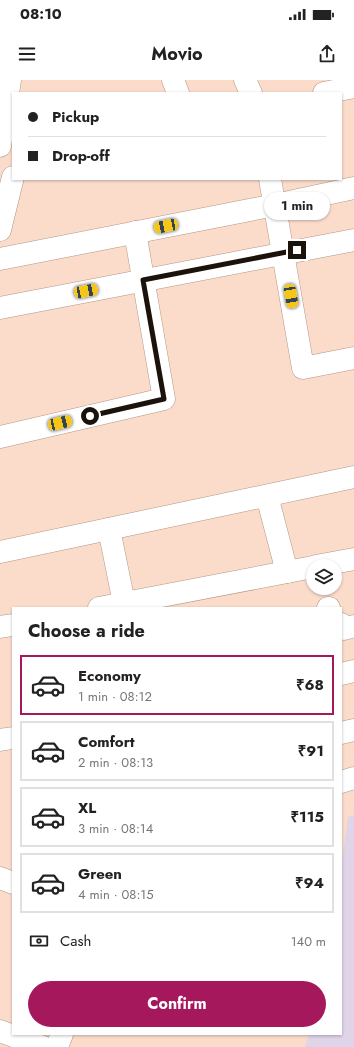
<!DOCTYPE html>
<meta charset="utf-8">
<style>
:root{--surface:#fff;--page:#f2f2f2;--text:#222;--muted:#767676;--line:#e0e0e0;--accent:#a5185c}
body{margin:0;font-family:Jost,sans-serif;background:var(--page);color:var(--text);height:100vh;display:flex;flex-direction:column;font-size:15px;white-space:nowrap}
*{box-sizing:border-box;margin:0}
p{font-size:13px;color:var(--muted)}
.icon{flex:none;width:22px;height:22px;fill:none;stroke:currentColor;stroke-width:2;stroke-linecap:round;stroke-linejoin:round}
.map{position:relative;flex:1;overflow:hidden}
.panel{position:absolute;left:12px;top:527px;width:330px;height:428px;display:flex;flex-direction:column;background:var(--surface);border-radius:0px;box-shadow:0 1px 3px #0004}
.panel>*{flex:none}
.hud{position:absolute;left:12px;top:12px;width:330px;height:88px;border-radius:0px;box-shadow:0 1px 3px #0004;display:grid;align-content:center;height:88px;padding:0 16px;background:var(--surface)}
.controls{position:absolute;left:306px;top:479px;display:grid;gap:8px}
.controls a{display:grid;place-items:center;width:36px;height:36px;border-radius:50%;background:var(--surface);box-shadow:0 1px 3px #0004;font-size:20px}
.end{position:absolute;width:18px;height:18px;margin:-9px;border:5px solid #1c120c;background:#fff;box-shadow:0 0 0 2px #fff}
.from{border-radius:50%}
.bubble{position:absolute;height:28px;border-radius:14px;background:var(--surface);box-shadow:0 1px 3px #0004;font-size:13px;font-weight:700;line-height:28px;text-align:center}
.car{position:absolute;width:12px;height:24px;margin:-12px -6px;border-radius:5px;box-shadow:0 0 3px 1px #0007;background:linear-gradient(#f5c518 24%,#345 0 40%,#f5c518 0 76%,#345 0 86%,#f5c518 0)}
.hud b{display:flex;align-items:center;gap:14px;height:38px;font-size:15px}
.hud b+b{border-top:1px solid var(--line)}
.hud i{width:10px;height:10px;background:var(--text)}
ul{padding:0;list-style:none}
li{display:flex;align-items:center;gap:12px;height:60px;margin:0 8px 6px;padding:0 8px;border:2px solid var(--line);border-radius:0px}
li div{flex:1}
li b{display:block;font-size:15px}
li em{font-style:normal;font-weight:700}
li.active{border-color:var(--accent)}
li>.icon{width:36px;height:36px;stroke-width:1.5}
h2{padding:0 16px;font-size:18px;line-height:48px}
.pay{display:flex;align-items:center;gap:10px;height:44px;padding:0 16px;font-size:15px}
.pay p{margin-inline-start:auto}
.action{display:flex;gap:8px;margin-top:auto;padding:8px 16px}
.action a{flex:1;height:46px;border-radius:24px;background:var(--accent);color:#fff;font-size:16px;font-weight:700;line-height:46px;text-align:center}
.status{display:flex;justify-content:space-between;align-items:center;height:28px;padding:0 20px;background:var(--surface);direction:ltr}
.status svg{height:11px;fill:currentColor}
header{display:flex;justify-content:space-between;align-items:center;height:52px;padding:0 16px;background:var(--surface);font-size:18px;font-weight:700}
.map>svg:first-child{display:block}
.commercial{fill:#e0d4e8}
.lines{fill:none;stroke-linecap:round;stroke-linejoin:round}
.minor-casing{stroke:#b29686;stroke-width:23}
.minor{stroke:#fff;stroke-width:22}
.route{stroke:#1c120c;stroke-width:5}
</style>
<div class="status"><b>08:10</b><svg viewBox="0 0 49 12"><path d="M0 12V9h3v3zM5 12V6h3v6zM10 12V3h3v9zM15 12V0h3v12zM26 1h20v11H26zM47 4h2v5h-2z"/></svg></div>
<header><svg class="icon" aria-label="menu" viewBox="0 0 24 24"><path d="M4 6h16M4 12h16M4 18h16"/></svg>Movio<svg class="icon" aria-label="share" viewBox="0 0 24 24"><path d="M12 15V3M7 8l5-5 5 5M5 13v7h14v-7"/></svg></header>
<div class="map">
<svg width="354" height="967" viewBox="0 0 354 967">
<rect width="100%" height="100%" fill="#fbdccb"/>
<polygon class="commercial" points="354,735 354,967 305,967 309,954 341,954 341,787 348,737"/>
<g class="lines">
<defs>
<g id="minor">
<polyline points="173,0 178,13"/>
<polyline points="245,0 251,13"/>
<polyline points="324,13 354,7"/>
<polyline points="0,66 10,0"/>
<polyline points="270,99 303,288 354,278"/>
<polyline points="0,150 13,97"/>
<polyline points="0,179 275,125 354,108"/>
<polyline points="0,228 354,160"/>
<polyline points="0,357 164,319 135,152"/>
<polyline points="267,416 287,492"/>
<polyline points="109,449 125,528"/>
<polyline points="0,472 354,397"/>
<polyline points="316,486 354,479"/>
<polyline points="99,528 313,487"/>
<polyline points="328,528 329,528"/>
<polyline points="341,544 344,549 354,546"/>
<polyline points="0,547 13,545"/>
<polyline points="341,594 354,591"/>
<polyline points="341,653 354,650"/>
<polyline points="0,660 13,658"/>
<polyline points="341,702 354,698"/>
<polyline points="0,798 13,803"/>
<polyline points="0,951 43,967"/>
<polyline points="57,967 62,954"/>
</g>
</defs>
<use href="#minor" class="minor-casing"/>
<use href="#minor" class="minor"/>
</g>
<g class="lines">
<polyline class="route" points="90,336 164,319 143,200 297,170"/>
</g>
</svg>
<div class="controls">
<a><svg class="icon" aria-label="layers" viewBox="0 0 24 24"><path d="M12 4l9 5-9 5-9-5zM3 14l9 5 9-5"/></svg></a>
</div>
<i class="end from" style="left:90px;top:336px"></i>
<i class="end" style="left:297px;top:170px"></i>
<div class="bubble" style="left:264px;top:112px;width:66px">1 min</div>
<i class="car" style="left:166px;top:146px;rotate:259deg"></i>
<i class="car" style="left:86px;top:211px;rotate:79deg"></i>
<i class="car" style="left:291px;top:216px;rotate:170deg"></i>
<i class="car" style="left:60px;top:343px;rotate:77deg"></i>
<div class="hud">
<b><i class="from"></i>Pickup</b>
<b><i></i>Drop-off</b>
</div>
<section class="panel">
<h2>Choose a ride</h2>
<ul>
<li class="active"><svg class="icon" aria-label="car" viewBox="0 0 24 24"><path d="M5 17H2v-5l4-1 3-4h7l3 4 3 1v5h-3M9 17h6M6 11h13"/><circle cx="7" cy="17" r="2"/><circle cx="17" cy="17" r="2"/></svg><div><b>Economy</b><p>1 min · 08:12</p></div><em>₹68</em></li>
<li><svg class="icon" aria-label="car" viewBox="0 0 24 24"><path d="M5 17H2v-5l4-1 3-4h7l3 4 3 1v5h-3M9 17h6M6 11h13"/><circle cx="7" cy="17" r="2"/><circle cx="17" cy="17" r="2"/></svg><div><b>Comfort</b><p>2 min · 08:13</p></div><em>₹91</em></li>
<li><svg class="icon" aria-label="car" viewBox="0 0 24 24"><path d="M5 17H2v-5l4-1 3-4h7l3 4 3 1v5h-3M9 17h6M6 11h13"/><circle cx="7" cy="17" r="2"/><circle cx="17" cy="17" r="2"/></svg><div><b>XL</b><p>3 min · 08:14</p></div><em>₹115</em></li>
<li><svg class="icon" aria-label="car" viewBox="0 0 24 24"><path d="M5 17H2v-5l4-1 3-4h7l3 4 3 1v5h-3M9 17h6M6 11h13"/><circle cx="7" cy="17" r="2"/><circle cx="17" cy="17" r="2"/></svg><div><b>Green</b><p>4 min · 08:15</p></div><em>₹94</em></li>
</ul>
<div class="pay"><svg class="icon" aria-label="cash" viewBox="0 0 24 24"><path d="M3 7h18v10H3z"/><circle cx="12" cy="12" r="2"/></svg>Cash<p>140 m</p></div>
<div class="action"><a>Confirm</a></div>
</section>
</div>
